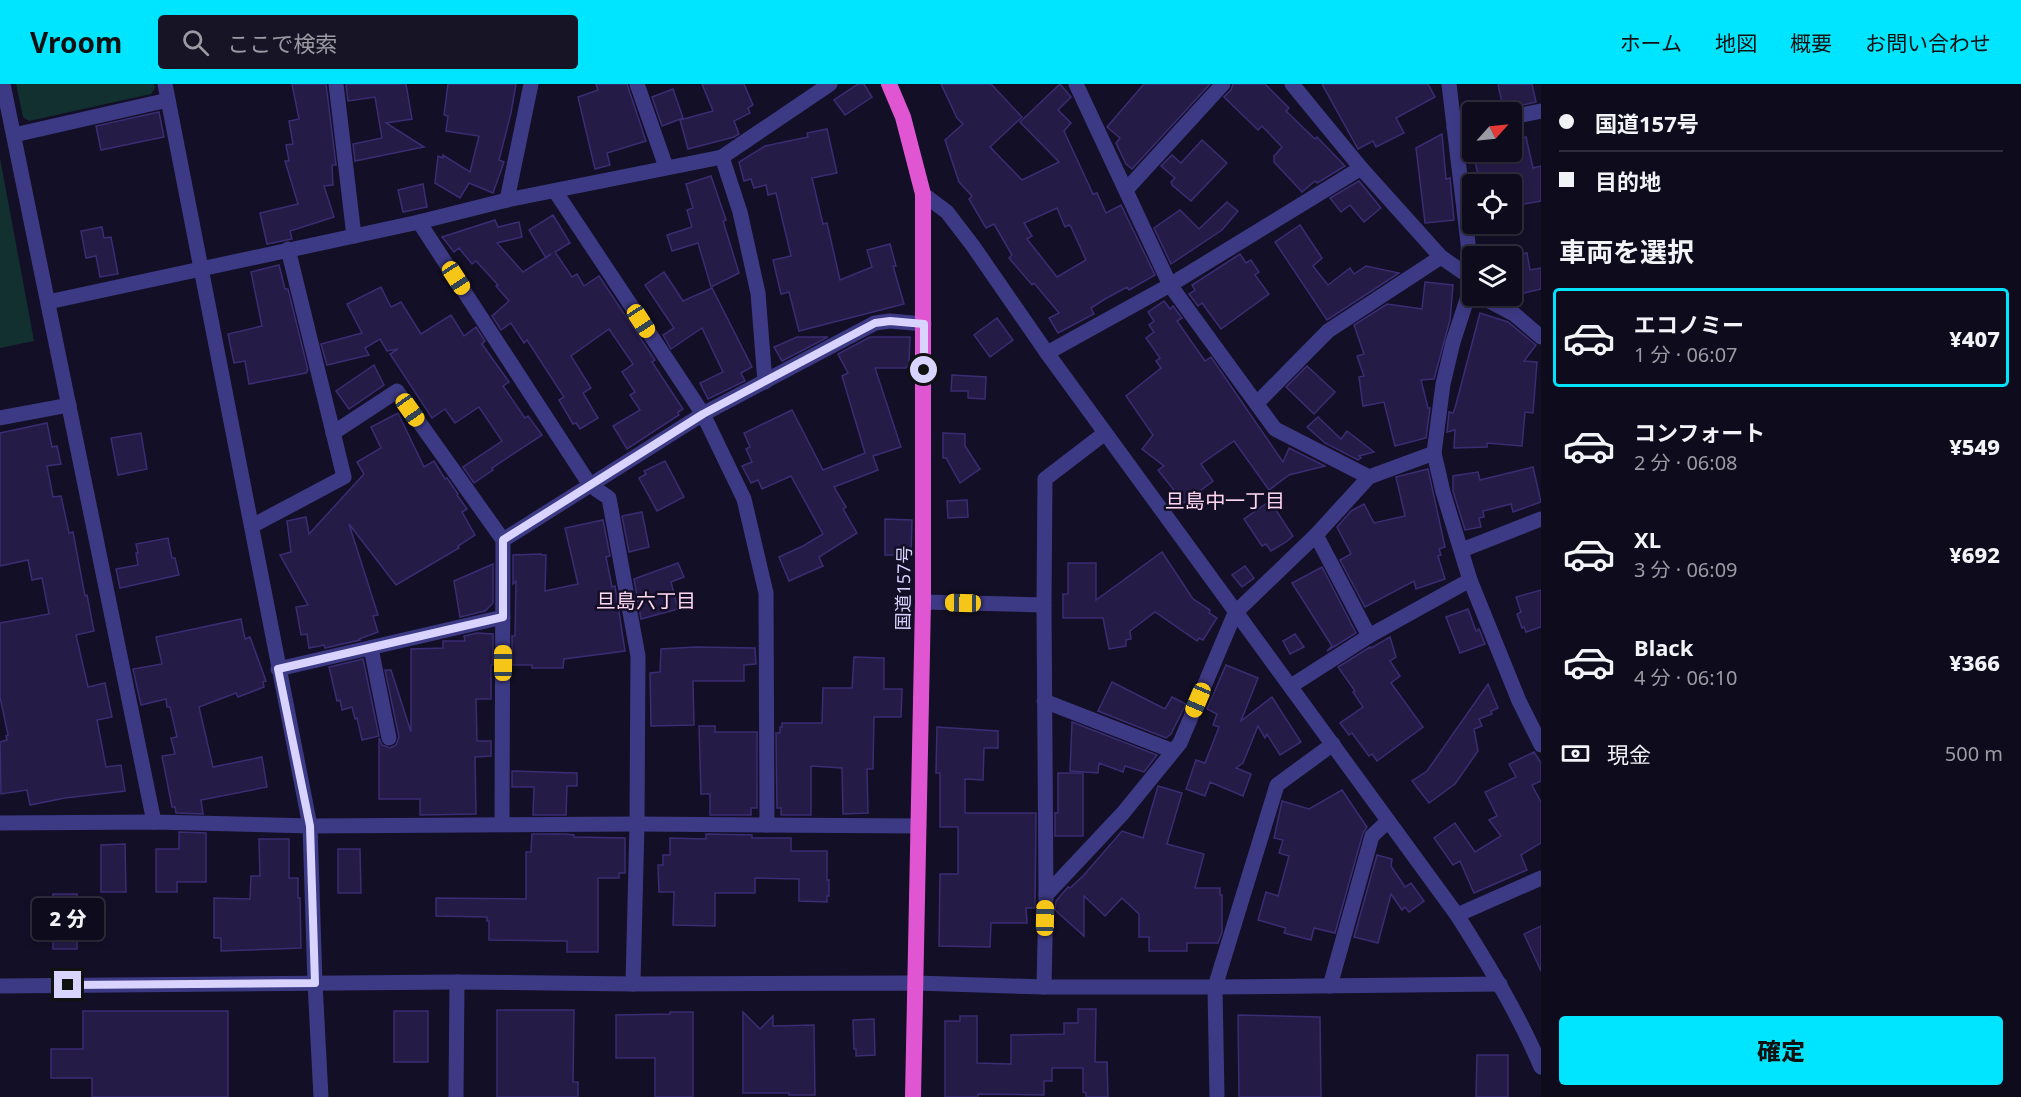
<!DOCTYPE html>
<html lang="ja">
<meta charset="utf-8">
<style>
:root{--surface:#0e0b1c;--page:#171425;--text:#f1f3f6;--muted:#9b9ba3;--line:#2e2b3b;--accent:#00e5ff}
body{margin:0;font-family:"Noto Sans","Noto Sans JP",sans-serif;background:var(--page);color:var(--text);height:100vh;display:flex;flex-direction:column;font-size:22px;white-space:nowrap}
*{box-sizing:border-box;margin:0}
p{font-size:20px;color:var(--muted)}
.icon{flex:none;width:33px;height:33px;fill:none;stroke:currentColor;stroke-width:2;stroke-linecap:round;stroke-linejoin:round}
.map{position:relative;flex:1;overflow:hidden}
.panel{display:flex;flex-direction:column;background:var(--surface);width:480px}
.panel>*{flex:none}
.guide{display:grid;align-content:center;height:132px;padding:0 18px;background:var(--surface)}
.needle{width:39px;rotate:63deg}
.fabs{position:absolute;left:1462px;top:18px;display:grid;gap:12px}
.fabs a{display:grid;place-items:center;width:60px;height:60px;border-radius:6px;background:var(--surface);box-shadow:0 3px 9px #0003,0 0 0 2px var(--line);font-size:30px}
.end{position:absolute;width:27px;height:27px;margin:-14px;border:8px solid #d9d4ff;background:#111;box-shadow:0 0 0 3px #111}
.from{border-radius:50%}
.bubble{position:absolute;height:42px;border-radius:6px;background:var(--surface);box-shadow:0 3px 9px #0003,0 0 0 2px var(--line);font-size:20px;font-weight:800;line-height:42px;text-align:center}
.car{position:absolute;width:18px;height:36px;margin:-18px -9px;border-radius:8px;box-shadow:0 0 4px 2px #0007;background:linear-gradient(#f5c518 24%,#345 0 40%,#f5c518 0 76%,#345 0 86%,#f5c518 0)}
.guide b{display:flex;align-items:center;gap:21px;height:57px;font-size:22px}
.guide b+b{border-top:2px solid var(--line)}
.guide i{width:15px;height:15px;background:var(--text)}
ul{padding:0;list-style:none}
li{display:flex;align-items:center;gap:18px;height:99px;margin:0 12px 9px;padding:0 6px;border:3px solid transparent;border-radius:6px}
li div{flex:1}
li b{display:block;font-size:22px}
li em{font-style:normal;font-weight:800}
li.current{border-color:var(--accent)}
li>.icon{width:54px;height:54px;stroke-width:1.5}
h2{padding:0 18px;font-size:27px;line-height:72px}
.pay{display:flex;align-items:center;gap:15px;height:66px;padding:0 18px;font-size:22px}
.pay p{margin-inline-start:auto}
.button{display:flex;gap:12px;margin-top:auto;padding:12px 18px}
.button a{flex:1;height:69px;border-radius:6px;background:var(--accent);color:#111;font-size:24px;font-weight:800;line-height:69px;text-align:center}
header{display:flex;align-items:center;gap:36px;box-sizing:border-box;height:84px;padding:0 30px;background:var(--accent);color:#111}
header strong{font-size:28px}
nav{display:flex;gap:33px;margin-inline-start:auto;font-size:21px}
.search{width:420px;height:54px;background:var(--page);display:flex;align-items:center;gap:15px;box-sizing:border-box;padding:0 21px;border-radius:6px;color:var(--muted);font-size:22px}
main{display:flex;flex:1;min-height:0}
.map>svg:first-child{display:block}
.green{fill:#12302f}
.building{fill:#241b47;stroke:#3b2d73;stroke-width:1.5;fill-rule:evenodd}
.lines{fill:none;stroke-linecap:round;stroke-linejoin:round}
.minor{stroke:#3d3a85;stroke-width:15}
.tertiary{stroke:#3d3a85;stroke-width:15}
.trunk{stroke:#e055d1;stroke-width:16}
.route{stroke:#d9d4ff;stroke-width:8}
.labels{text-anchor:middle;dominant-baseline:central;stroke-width:5;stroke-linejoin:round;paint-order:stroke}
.street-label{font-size:18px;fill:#d9d4ff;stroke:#130f26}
.neighbourhood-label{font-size:20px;fill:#ffd6f0;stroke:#130f26}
</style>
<header>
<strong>Vroom</strong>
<div class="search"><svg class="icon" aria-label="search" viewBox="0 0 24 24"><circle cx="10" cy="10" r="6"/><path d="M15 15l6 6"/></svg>ここで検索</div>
<nav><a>ホーム</a><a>地図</a><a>概要</a><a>お問い合わせ</a></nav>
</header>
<main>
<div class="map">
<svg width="1541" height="1013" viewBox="0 0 1541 1013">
<rect width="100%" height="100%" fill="#130f26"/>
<g class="green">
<polygon points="16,0 154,0 155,4 151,10 29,37 23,33"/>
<polygon points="0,74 34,257 0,264"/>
</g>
<g class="building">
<polygon points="292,0 326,0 336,81 332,81 333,101 324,102 334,133 290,147 292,155 267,160 260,129 298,120 285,77 289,77 286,61 293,60 289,37 299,35"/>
<polygon points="346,0 406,0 412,35 386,39 424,63 355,77 353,60 382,54 375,13 348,17"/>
<polygon points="448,0 516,0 511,29 499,76 504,78 493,109 469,99 460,114 435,99 438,72 443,74 443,71 470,88 479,52 446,47 448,32 444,31"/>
<polygon points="596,0 627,0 646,57 607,69 610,81 595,85 578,13 598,6"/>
<polygon points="702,0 744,0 753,21 748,24 750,29 734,37 739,50 734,53 688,65 680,36 713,27"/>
<polygon points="858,0 864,0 872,13 845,31 834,16"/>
<path d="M941,0H991L1022,33L990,63L1022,96L1059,78L1020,38L1060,0L1071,13L1058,26L1071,39L1064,47L1093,110L1097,109L1106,129L1121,121L1155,191L1129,206L1127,203L1105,215L1091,224L1094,230L1058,249L1049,234L1059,229L1034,199L1032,201L1009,174L1012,171L994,140L986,144L969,115L972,112L959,98L945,56L963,40L957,34ZM1057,124L1065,143L1069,141L1071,143L1086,176L1057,193L1027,155L1032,152L1024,139Z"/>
<polygon points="1144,0 1210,0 1132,85 1126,80 1116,59 1120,54 1107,43"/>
<polygon points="1233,0 1265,0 1289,24 1286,27 1315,55 1317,53 1345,82 1317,99 1315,97 1302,108 1274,78 1274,72 1282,63 1262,42 1258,46 1224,13 1231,6"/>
<polygon points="1322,0 1428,0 1435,13 1396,34 1404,49 1376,63 1373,57 1358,65"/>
<polygon points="1498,0 1532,0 1536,18 1506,25 1506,23 1503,24"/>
<polygon points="673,5 683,34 662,42 652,13"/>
<polygon points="159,28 164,53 101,66 96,42"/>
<polygon points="827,45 837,89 812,94 823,140 827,139 840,196 872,183 867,166 890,160 896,182 893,182 904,220 799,247 789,208 781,210 773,176 791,172 776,109 768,111 766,101 754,104 751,95 744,97 739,78 765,62 808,53 807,49"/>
<polygon points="1442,50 1446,95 1450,94 1454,136 1425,139 1416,64"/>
<polygon points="1526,53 1533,84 1541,82 1541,117 1512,122 1512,100 1480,100 1473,68 1512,68 1512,56"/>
<polygon points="1202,56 1227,79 1191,117 1172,101 1171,98 1175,94 1161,82 1172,71 1181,79"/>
<polygon points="711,92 726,136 723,137 739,189 711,203 698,159 672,167 667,151 692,143 687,126 693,124 686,100"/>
<polygon points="1359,97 1381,124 1364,138 1350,121 1341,128 1330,114"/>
<polygon points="423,100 427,123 403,128 398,106"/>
<polygon points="1227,118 1238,127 1222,146 1171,180 1154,144 1180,126 1199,145"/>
<polygon points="553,131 570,159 555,168 572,193 577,190 584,202 599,192 655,276 652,278 683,325 678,328 679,331 627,365 613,342 640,326 630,311 635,308 622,288 633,280 609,245 571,272 591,304 583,309 598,334 580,345 576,339 573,340 559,316 564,313 527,256 524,259 511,239 501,246 492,232 509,217 496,202 498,201 476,177 472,180 459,164 454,168 442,153 495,136 498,143 519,138 522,153 497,159 523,188 551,170 546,174 529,146"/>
<polygon points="1300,141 1322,174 1313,182 1328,201 1350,184 1354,190 1366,182 1399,189 1327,236 1275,158"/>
<polygon points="102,143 104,154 111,153 118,190 100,193 96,172 86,174 81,147"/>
<polygon points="1527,169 1530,186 1541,184 1541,205 1512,212 1512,172"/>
<polygon points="1240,170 1246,179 1251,176 1259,188 1255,191 1269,210 1221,245 1202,219 1198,222 1189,210 1195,206 1192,201"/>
<polygon points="279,181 285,205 288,205 308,286 306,289 249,300 245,277 234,279 228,250 262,242 251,188"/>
<polygon points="664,188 683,217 712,204 752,283 741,289 745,297 708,315 700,299 723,288 702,244 671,265 663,251 674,244 645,201"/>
<polygon points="1425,198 1453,201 1450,236 1434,295 1421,296 1428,324 1430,324 1426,354 1395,362 1384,318 1363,322 1359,293 1364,292 1357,272 1364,270 1354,241 1387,220 1422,225"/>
<polygon points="381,203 391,223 401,218 421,250 451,231 464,252 476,243 485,257 482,260 509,298 503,302 525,334 528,332 542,351 492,384 493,386 474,399 463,383 502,357 479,323 455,339 445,325 432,334 390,270 398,265 387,267 380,255 365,264 369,271 327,281 321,260 362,249 347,220"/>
<polygon points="1164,217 1170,225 1173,222 1182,234 1177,237 1205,277 1211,273 1283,378 1289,364 1325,382 1289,391 1269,406 1234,357 1201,380 1213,397 1184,419 1158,386 1164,382 1142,365 1153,351 1126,312 1161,284 1156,277 1160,274 1146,254 1154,248 1149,241 1154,237 1148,228"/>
<polygon points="1480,229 1508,238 1536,261 1524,277 1537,278 1533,329 1525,328 1522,362 1487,359 1487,363 1454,364 1455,346 1447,348 1449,328 1453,329 1455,324"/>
<polygon points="997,234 1013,256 990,273 974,251"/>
<polygon points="797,253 828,253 782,277 774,263"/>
<polygon points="870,253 910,253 909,279 906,284 875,284 901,363 873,372 878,386 834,403 846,423 843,425 857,449 819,473 823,482 789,497 779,473 803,462 823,450 791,392 762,405 758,396 751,399 742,382 752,378 746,365 750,363 744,349 792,326 823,386 865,369 842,292 848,289 838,270"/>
<polygon points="374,281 384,301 349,325 336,307"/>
<polygon points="1307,282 1335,308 1314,330 1286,303"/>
<polygon points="952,291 986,293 985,315 968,314 968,307 951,307"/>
<polygon points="398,329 424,383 434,377 445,395 447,394 458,410 457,411 467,425 462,428 475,451 458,462 459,464 396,501 349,440 378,531 373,532 378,548 359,555 360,556 325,564 324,561 309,564 307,550 301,551 296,523 308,521 280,471 291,468 287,437 306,433 309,450 364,390 357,378 381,364 371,343"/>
<polygon points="1318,333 1341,355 1347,347 1374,368 1359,372 1361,374 1358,376 1325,359 1307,343"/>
<polygon points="47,339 52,363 57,362 61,380 47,382 53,413 61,412 69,449 73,448 85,512 87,511 94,547 76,551 88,603 105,599 112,633 97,636 106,683 121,681 125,707 65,714 30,721 27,706 1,710 0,658 7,656 6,652 8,651 0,613 0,539 49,530 42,494 32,496 28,476 0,482 0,349"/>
<polygon points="141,349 147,385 118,391 111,354"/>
<polygon points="943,349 965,350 965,362 980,385 960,399 946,374 943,374"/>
<polygon points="665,377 684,413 657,427 639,394 646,390 644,387"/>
<polygon points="1533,383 1541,418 1513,428 1511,420 1483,427 1484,433 1479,434 1481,443 1465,446 1453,407 1453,392 1478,388 1480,396"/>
<polygon points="1428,385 1445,463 1439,465 1441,471 1438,472 1445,495 1416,505 1414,497 1365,523 1340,476 1351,470 1337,443 1351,427 1364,420 1374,439 1405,432 1396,393"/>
<polygon points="967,416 968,433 948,434 947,417"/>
<polygon points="1270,417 1293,452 1286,458 1271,467 1266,460 1262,462 1244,435"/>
<polygon points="642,428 649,463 629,468 622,432"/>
<polygon points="885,435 912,436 911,471 885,471"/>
<polygon points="603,436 610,472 606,473 612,503 615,502 625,567 564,575 563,584 532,584 532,581 512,581 512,552 515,552 516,497 513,500 513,471 541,470 542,471 546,471 545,507 578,500 565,444"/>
<polygon points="168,454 172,474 175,474 179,491 120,504 116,485 138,481 136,469 138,469 136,460"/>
<polygon points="1162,468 1193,515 1210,526 1209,529 1217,534 1203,556 1199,554 1197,557 1155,528 1130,547 1131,555 1126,556 1126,562 1109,565 1103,534 1063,534 1063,510 1068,510 1068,479 1096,479 1096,516"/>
<polygon points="678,479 684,493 671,498 678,525 641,535 634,495"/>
<polygon points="493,480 493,519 485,527 460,533 454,497"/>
<polygon points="1245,482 1254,494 1242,503 1232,491"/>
<polygon points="1322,483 1356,549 1327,567 1332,562 1292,499"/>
<polygon points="1541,506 1541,543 1526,548 1524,543 1522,544 1517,530 1521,528 1516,513"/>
<polygon points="1468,525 1476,547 1479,545 1485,560 1460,569 1446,533"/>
<polygon points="241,535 245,555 250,553 266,597 263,598 264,603 238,613 236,609 199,623 213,683 262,673 267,703 201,716 203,730 176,729 175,723 172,723 162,672 175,670 171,654 177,653 170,623 167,623 166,615 141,621 133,585 162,580 156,553"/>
<polygon points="477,549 493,550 493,581 491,581 491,615 476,615 477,657 491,657 491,672 475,673 476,730 420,731 420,715 379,715 379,654 382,661 390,664 396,661 399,653 385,586 391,586 411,648 411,565 443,564 443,557 465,557 464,552"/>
<polygon points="1295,550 1304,563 1290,570 1283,557"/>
<polygon points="1390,553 1396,573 1390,577 1400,592 1391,599 1423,643 1377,677 1372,670 1369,672 1352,649 1349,651 1340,639 1363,623 1353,608 1355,607 1338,583 1370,563 1371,564"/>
<polygon points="695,563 755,564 756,580 744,581 744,597 693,597 694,641 651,642 650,589 660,588 661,565"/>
<polygon points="854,573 884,574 884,605 902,605 901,633 874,633 873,685 867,685 868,729 843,730 842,684 811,682 811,731 781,731 781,724 777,724 776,649 780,649 780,643 782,643 782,639 822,639 823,604 852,604"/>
<polygon points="363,575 379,652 362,656 357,634 355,635 352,623 342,626 340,616 337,617 329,583"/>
<polygon points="1226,581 1258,594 1241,637 1272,613 1301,658 1280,671 1267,650 1265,654 1258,642 1243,679 1236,684 1251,690 1243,712 1210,698 1205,712 1186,705 1196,676 1205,679 1219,643 1213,641 1217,630 1207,625"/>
<polygon points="1112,598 1165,625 1172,613 1186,620 1171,650 1166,654 1098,627"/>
<polygon points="1488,600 1498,624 1491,627 1492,630 1479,635 1482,642 1474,645 1478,667 1455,700 1429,719 1412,697 1427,687"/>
<polygon points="1072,638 1157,671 1144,688 1125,682 1123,688 1099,679 1098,689 1070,687"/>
<polygon points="699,642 715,642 715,648 757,648 757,724 751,724 751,731 710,731 710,710 701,710"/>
<polygon points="937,643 998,647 998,664 984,664 983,696 965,695 965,729 1036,729 1035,824 1026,824 1027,839 991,839 990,863 939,862 940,790 958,790 958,743 940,743 940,689 936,689"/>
<polygon points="1534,668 1541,679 1541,697 1532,701 1541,718 1541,759 1521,771 1527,786 1474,809 1460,777 1453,781 1434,754 1455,739 1475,768 1501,752 1489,736 1497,732 1485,708 1516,693 1509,680"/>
<polygon points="512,687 577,689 577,702 567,702 566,731 533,731 534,703 512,703"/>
<polygon points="1058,689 1083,689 1083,752 1055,752 1055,729 1058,729"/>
<polygon points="1158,702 1182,709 1167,760 1204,770 1195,804 1220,804 1220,811 1222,811 1222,848 1218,859 1187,859 1187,867 1149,867 1149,853 1139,853 1139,830 1122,814 1105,832 1084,812 1084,852 1055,826 1056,817 1068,803 1070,804 1083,792 1122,747 1143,754"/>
<polygon points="1342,706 1367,743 1363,749 1335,849 1314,844 1311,856 1284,849 1286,844 1258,836 1266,808 1278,812 1289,772 1279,769 1283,756 1274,754 1282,717 1309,725"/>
<polygon points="179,748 206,749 206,798 177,798 177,808 156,808 156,765 179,765"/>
<polygon points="532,750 565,750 574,751 574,753 625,754 625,789 619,789 619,794 598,794 598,868 567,868 567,857 489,856 489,837 487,837 487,833 436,832 436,814 526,815 526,768 531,768"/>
<polygon points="706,750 752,751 752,754 791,754 791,767 827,767 827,796 829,796 829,812 827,812 827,818 799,817 799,795 755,794 755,809 715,809 715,842 673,841 674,808 659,808 658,781 663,781 663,771 670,771 670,754 706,755"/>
<polygon points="259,755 289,755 289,794 298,794 298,814 300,814 301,864 221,867 221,854 214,854 214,814 250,815 251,792 260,792"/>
<polygon points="125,760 126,808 101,808 101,761"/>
<polygon points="338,765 360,765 361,809 338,809"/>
<polygon points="1377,771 1392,775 1391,782 1405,803 1411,799 1424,817 1409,828 1405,823 1402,826 1391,810 1378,859 1354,853"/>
<rect x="53" y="810" width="24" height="55"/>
<polygon points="1541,842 1541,887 1524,850"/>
<polygon points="1078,925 1096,925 1095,978 1107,978 1108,1013 1086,1013 1086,1009 1083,1008 1083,984 1052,984 1052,997 1044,997 1044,1011 978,1010 978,1013 945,1013 945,937 960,937 960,932 977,932 977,979 1011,980 1011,951 1064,950 1064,939 1078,939"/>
<polygon points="497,926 574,926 573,998 578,998 578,1013 497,1013"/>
<polygon points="83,927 228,927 228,1013 92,1013 92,994 51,994 51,965 83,965"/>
<rect x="394" y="927" width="34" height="51"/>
<polygon points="670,928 693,928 693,1013 655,1013 655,974 616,974 616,931 670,930"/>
<polygon points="743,928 760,945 773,932 773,942 814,941 815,1011 789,1011 789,1009 743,1009"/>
<polygon points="1238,931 1320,933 1321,1013 1239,1013"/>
<polygon points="874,935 875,971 856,972 856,965 854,965 853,936"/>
<polygon points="1477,971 1508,971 1508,1013 1476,1013"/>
</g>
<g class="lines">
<g class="minor">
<polyline points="3,0 154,738"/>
<polyline points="165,0 310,742 315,899 321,1013"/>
<polyline points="336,0 354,152"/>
<polyline points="637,0 666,83"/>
<polyline points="1076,0 1170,201 1275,345 1369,393"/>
<polyline points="1292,0 1361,84 1441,173 1470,193"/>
<polyline points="1449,0 1468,159 1470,206 1453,258 1443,300 1434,369 1443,408 1470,496 1519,617 1541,661"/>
<polyline points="1512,33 1541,27"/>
<polyline points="1454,44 1473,40"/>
<polyline points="14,51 168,16"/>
<polyline points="722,73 740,128 758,209 765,298"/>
<polyline points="1126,106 1223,0"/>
<polyline points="555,107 703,330 744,415 766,509 767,741"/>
<polyline points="507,116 531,0"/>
<polyline points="419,138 590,401 609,414 638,572 637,740 633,900"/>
<polyline points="1480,212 1514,230 1541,253"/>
<polyline points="48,218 419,138 507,116 722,73 830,0"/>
<polyline points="1047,269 1170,201 1361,84"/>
<polyline points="1257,319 1328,247 1441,173"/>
<polyline points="0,334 69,321"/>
<polyline points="333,349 397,307 503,456 502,740"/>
<polyline points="252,442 344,393 288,165"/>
<polyline points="1316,451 1369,552"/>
<polyline points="503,456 703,330 875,239 890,237 924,240"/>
<polyline points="1462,466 1541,435"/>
<polyline points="923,518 1044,521 1045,395 1105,349"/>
<polyline points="1044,521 1046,811 1123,729 1180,659 1235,529 1316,451 1369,393 1434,369"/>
<polyline points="371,564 389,654"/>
<polyline points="278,585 503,533"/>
<polyline points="1291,602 1369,552 1470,496"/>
<polyline points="1044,617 1173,667"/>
<polyline points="0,739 154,738 310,742 637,740 919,742"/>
<polyline points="1457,831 1541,794"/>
<polyline points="1330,902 1372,752 1388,737"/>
<polyline points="1044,903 1046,811"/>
<polyline points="456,1013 457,898"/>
<polyline points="1217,1013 1215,903 1277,701 1333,660"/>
</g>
<g class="tertiary">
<path d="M923,110L947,128L973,162L1047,269L1457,831C1488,880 1518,929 1541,983"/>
<polyline points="0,902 457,898 633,900 916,899 1044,903 1215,903 1500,900"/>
</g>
<polyline class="trunk" points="889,0 903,33 923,110 923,518 913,1013"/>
</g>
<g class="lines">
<polyline class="route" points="68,901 315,899 310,742 278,585 503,533 503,456 703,330 875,239 890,237 924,240 924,286"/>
</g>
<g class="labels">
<g class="street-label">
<text transform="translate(903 504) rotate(-89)">国道157号</text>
</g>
<g class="neighbourhood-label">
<text x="1225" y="416">旦島中一丁目</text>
<text x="646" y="516">旦島六丁目</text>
</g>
</g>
</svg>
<div class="fabs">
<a><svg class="needle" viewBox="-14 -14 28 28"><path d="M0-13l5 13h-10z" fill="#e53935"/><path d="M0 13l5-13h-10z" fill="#9b9ba3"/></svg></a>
<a><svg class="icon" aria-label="locate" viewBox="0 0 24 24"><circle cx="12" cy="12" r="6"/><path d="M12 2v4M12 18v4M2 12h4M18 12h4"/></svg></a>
<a><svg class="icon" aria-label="layers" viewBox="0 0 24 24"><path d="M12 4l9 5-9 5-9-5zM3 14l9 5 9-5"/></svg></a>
</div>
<i class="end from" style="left:924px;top:286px"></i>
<i class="end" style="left:68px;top:901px"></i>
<div class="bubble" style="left:32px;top:814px;width:72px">2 分</div>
<i class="car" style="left:456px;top:194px;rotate:147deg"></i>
<i class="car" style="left:641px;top:237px;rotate:147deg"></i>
<i class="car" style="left:410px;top:326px;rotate:145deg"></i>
<i class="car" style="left:963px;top:519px;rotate:271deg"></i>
<i class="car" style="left:503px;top:579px;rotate:0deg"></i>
<i class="car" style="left:1198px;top:616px;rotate:203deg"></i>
<i class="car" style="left:1045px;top:834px;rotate:1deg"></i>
</div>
<section class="panel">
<div class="guide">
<b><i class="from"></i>国道157号</b>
<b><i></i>目的地</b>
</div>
<h2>車両を選択</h2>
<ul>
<li class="current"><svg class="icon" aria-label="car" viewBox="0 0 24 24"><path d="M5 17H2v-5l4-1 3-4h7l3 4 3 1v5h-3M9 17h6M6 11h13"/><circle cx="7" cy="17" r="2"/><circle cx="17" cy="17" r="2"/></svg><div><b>エコノミー</b><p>1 分 · 06:07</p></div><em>¥407</em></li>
<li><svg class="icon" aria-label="car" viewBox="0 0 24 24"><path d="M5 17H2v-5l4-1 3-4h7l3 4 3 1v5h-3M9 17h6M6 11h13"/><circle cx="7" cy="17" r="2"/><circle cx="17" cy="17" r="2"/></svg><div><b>コンフォート</b><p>2 分 · 06:08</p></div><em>¥549</em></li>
<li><svg class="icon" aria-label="car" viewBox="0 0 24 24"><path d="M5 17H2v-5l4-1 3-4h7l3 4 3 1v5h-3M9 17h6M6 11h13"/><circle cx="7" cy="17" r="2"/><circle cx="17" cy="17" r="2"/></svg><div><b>XL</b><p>3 分 · 06:09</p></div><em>¥692</em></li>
<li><svg class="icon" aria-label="car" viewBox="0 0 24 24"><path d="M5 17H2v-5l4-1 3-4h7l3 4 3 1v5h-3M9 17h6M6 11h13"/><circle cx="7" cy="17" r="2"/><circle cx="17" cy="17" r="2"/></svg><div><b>Black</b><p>4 分 · 06:10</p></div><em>¥366</em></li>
</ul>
<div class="pay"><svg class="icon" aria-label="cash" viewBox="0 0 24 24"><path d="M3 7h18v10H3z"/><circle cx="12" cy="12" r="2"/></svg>現金<p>500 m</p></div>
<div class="button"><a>確定</a></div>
</section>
</main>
